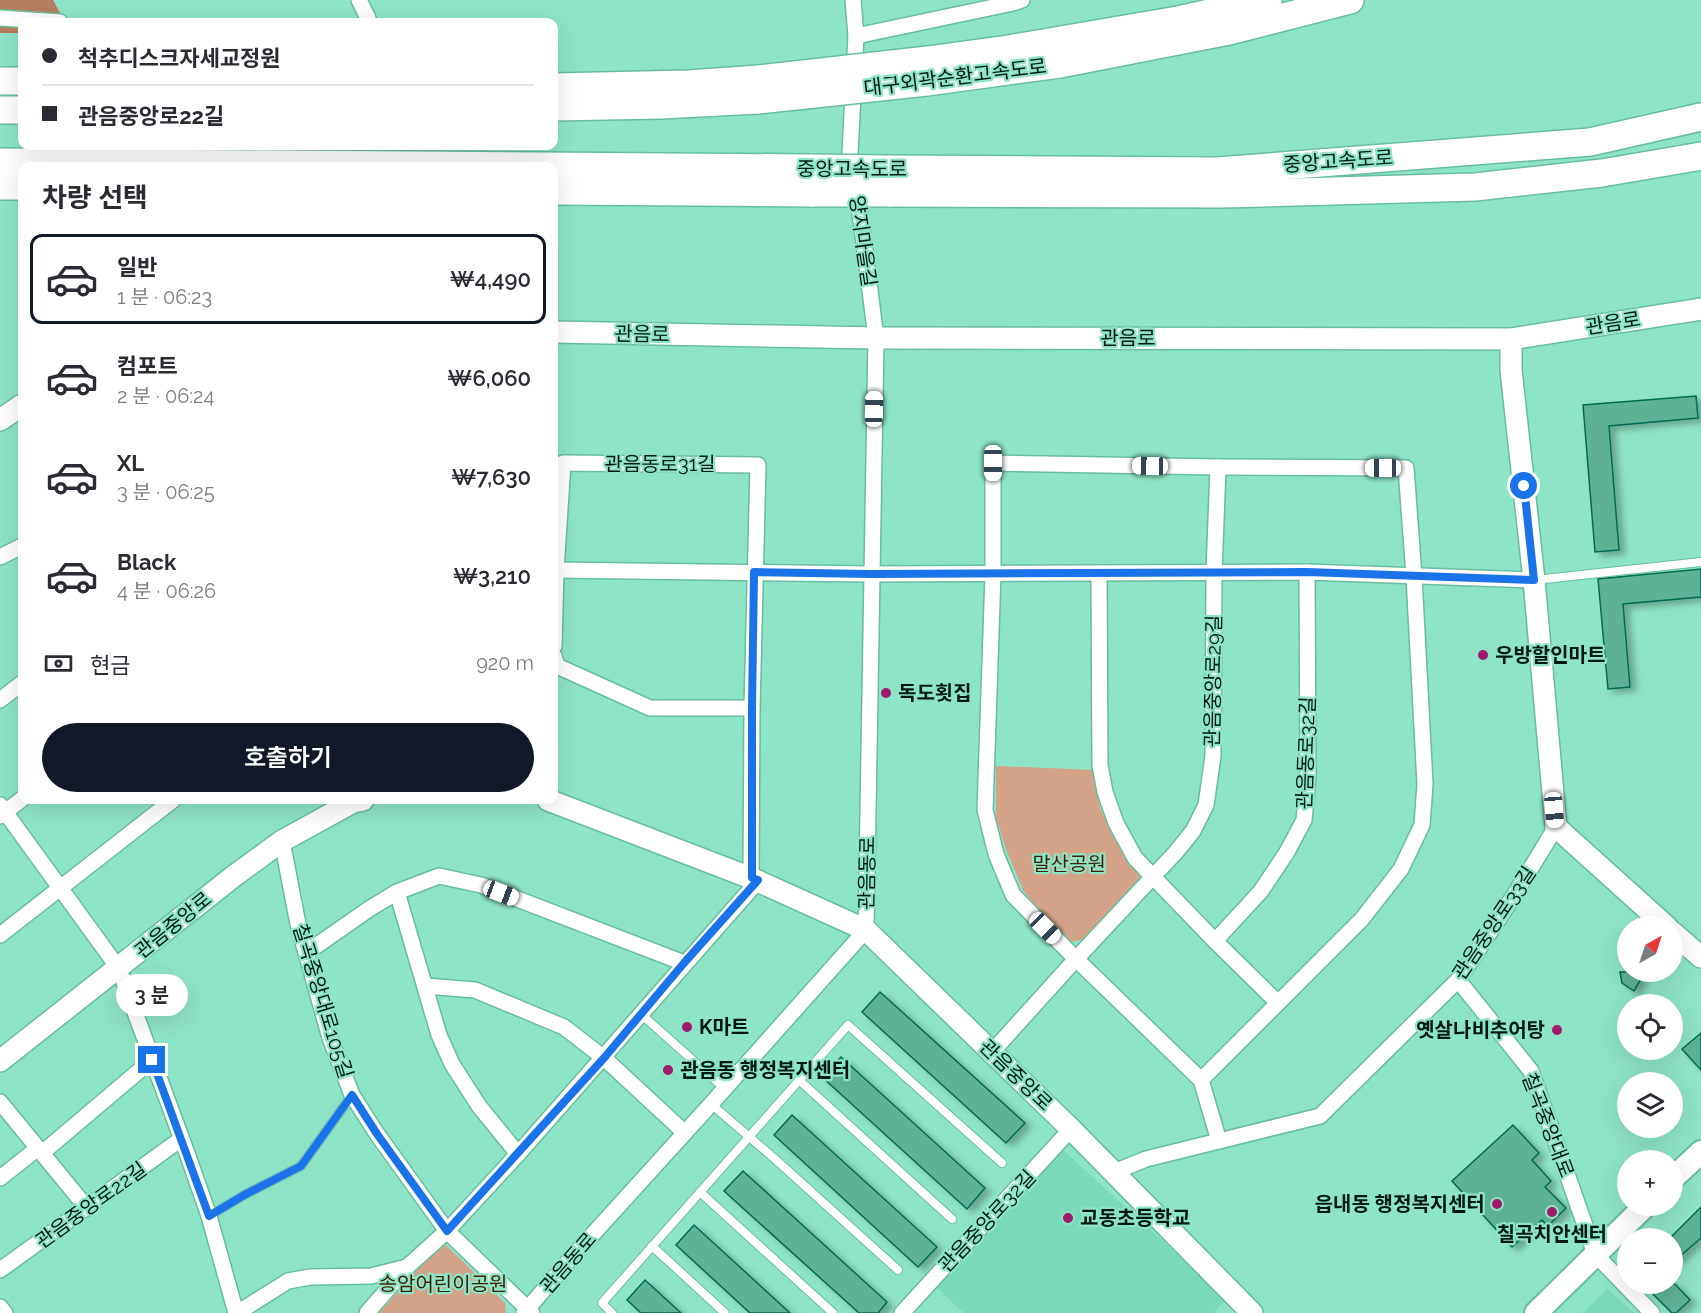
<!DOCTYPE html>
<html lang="ko">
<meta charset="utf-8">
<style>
:root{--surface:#fff;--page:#f7f7f7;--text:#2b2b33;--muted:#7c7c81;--line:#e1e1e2;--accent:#111827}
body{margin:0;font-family:Raleway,"Noto Sans KR",sans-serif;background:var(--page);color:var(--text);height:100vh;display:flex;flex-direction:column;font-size:22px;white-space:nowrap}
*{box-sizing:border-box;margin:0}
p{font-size:20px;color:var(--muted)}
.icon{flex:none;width:33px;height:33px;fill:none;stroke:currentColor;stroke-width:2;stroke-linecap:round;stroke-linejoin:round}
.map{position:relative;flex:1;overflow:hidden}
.side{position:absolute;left:18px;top:162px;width:540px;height:642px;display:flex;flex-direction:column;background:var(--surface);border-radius:12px;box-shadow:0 6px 24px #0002}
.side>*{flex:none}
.guide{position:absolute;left:18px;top:18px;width:540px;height:132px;border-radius:12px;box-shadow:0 6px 24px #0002;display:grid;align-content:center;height:132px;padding:0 24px;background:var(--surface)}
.needle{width:39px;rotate:39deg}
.controls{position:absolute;left:1617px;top:916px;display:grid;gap:12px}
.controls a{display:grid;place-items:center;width:66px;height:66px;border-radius:50%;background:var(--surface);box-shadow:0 6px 24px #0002;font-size:30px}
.end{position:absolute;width:27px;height:27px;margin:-14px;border:8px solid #1a73e8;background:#fff;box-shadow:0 0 0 3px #fff}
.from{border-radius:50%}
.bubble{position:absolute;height:42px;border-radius:21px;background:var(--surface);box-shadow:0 6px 24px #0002;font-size:20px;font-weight:600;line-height:42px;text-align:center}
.car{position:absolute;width:18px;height:36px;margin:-18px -9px;border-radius:8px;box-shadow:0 0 4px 2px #0007;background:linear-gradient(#fff 24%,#345 0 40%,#fff 0 76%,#345 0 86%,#fff 0)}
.guide b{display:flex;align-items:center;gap:21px;height:57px;font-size:22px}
.guide b+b{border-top:2px solid var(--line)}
.guide i{width:15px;height:15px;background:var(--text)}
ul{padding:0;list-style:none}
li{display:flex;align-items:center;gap:18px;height:90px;margin:0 12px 9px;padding:0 12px;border:3px solid transparent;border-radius:12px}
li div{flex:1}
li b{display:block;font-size:22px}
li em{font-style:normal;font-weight:600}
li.current{border-color:var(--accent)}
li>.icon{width:54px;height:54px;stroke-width:1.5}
h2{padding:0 24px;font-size:27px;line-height:72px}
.pay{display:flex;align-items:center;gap:15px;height:66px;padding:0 24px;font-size:22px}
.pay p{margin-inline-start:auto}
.primary-button{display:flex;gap:12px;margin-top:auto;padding:12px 24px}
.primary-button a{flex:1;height:69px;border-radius:36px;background:var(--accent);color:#fff;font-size:24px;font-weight:600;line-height:69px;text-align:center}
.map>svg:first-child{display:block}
.built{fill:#7ad9b9}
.green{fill:#d4a287}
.forest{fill:#b47d5f}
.building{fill:#5db296;stroke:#006b52;stroke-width:1.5;filter:url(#shadow)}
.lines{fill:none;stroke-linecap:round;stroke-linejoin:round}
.street-tunnel{stroke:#72bca2;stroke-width:15;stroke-dasharray:15 8;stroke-linecap:butt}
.lane-casing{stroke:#68bda0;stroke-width:10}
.street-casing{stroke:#68bda0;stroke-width:18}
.secondary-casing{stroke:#68bda0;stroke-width:24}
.primary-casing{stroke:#68bda0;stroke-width:26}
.highway-casing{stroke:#68bda0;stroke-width:30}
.lane{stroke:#fff;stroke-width:8}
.street{stroke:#fff;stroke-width:15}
.secondary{stroke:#fff;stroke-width:21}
.primary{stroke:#fff;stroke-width:22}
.highway{stroke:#fff;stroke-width:27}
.highway-bridge-casing{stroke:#68bda0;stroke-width:30;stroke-linecap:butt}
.highway-bridge{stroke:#fff;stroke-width:27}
.route{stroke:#1a73e8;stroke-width:8}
.poi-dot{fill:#9e1a6a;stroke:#8ee4c6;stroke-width:2}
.labels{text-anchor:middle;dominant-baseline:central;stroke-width:4.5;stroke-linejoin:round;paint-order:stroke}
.street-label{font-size:20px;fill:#001a12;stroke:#8ee4c6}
.poi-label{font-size:20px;font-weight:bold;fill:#001a12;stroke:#8ee4c6;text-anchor:start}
.park-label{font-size:20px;fill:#431e06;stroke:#8ee4c6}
</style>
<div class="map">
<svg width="1701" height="1313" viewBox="0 0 1701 1313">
<defs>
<filter id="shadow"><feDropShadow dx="6" dy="4" stdDeviation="3" flood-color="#0004"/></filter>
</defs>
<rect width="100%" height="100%" fill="#8ee4c6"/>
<g class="built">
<polygon points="1061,1148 1226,1299 1213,1313 964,1313 937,1288"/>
<polygon points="1607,1289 1634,1313 1583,1313"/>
</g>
<g class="green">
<polygon points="996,766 1095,770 1100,808 1118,844 1139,872 1140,884 1087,939 1070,942 1035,907 1023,890 1006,849 996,818"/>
<polygon points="446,1245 505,1303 506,1313 379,1313 426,1260"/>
</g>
<polygon class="forest" points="0,0 53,0 65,22 22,22 22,33 0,33"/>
<g class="building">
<polygon points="1696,396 1698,418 1609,426 1619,550 1595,552 1583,405"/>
<polygon points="1701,569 1701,597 1623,604 1630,687 1608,689 1598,579"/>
<polygon points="1620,972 1645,972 1634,991 1622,983"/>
<polygon points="880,992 1025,1123 1006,1143 862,1012"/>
<polygon points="1701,1033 1701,1070 1682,1049"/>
<polygon points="841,1057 985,1188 967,1209 822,1077"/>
<polygon points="792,1115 937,1247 918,1267 774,1135"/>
<polygon points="1513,1125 1539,1153 1532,1160 1551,1181 1545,1187 1566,1208 1548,1226 1542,1220 1512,1247 1452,1181"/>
<polygon points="743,1171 887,1302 878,1313 859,1313 724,1191"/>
<polygon points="1701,1207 1701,1238 1672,1263 1672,1236"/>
<polygon points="694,1225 790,1313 750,1313 676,1245"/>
<polygon points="645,1280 681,1313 641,1313 627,1300"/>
<polygon points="1643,1284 1675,1284 1690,1300 1676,1313 1672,1313"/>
</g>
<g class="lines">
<polyline class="street-tunnel" points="409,146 418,166"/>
<defs>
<g id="lane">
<polyline points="1535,580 1701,562"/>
<polyline points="641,1014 725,1089"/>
<polyline points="799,1080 952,1219"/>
<polyline points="711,1104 775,1159 898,1270"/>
<polyline points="700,1192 833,1313"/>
<polyline points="209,1216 246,1194 301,1166 352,1095"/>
<polyline points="652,1246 725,1313"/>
<polyline points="612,1313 602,1303 848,1025 1002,1163"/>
</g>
<g id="street">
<polyline points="359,0 368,18 365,22"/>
<polyline points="0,18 60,22"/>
<polyline points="856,36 1013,3 1022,0"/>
<polyline points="0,557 22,546"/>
<polyline points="554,570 871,574 1307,572 1534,580"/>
<polyline points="1099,573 1100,765 1105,792 1116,823 1135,858 1215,941 1278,1003"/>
<polyline points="554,646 556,570 563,463 758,465 752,708 751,878"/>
<polyline points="554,656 557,666 650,708 752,708"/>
<polyline points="0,700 22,683"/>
<polyline points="0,805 119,969 188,1156 209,1216 236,1313"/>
<polyline points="0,816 22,799"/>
<polyline points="282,841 298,924 330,1038 352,1095 377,1134 447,1231 532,1313"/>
<polyline points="397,892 439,1035 452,1064 479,1106 518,1154"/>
<polyline points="0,935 173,800"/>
<polyline points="1215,941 1261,891 1287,852 1304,820 1308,779 1307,572"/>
<polyline points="306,953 369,909 397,892 439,876 481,885 684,963"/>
<polyline points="1458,980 1531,1071 1595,1254 1652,1313"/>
<polyline points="426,986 475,990 564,1027 604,1058 685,1133"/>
<polyline points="992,1052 1076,959 1176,852 1193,831 1206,805 1213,756 1214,573 1218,467"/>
<polyline points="1201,1080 1362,919 1401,869 1422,825 1425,784 1414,576 1406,468 1218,467 993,463 993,574 985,810 996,854 1013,895 1076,959 1201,1080 1219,1141"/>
<polyline points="0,1102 87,1208"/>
<polyline points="42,1153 152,1060"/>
<polyline points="1114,1172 1146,1159 1320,1116 1458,980 1515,894 1556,827"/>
<polyline points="0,1178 38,1148"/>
<polyline points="0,1270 181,1139"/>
<polyline points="0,1307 5,1313"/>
<polyline points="237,1313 288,1281 310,1277 371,1276 407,1267 447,1231 518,1154 758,881"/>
<polyline points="367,1313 407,1267"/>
<polyline points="524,1313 564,1266 711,1104 866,930 876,338 862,227 850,153 856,36 853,0"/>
<polyline points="902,1313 1071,1129"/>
</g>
<g id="secondary">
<polyline points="554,332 876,338 1511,339 1701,309"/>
<polyline points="1511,339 1511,370 1534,580 1556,827 1667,927"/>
<polyline points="0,420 22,405"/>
<polyline points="548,800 751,878 866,930 1071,1129 1252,1313"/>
<polyline points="1672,932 1701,957"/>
<polyline points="0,1061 234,876 282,841 353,802 363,800"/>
</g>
<g id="primary">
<polyline points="1672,1179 1701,1152"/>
<polyline points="1536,1313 1645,1206"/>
</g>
<g id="highway">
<polyline points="928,60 1008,49 1178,20 1268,0"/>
<polyline points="0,81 22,81"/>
<polyline points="927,82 1060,64 1229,31 1350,0"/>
<polyline points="554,87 688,84 759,79"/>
<polyline points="554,107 661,105 758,100"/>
<polyline points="0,110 22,110"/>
<polyline points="0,162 813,168"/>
<polyline points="888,169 1217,171 1590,142 1701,117"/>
<polyline points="0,186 22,186"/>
<polyline points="554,191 813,193"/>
<polyline points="888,193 1224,194 1475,187 1602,173 1701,156"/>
</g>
</defs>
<use href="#lane" class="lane-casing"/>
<use href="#street" class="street-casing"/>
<use href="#secondary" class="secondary-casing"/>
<use href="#primary" class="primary-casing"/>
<use href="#highway" class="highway-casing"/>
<use href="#lane" class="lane"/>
<use href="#street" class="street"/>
<use href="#secondary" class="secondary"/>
<use href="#primary" class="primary"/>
<use href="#highway" class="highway"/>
<defs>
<g id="highway-bridge">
<polyline points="759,79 928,60"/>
<polyline points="758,100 927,82"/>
<polyline points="813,168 888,169"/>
<polyline points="813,193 888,193"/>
</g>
</defs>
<use href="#highway-bridge" class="highway-bridge-casing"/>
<use href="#highway-bridge" class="highway-bridge"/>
</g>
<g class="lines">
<polyline class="route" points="152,1060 209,1216 246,1194 301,1166 352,1095 377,1134 447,1231 604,1058 684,963 758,880 752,878 752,708 754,572 871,574 1307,572 1534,580 1524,486"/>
</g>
<g class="poi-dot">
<circle cx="1483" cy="655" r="6"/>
<circle cx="886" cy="693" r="6"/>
<circle cx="687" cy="1027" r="6"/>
<circle cx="1557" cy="1030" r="6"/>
<circle cx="668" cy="1070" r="6"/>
<circle cx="1497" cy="1204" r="6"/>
<circle cx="1552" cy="1212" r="6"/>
<circle cx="1068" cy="1218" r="6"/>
</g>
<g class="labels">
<g class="street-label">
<text transform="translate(955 77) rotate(-7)">대구외곽순환고속도로</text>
<text transform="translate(1338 161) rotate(-4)">중앙고속도로</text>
<text x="852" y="169">중앙고속도로</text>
<text transform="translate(863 241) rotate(82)">양지마을길</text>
<text transform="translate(1613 323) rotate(-9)">관음로</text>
<text transform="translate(642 334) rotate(1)">관음로</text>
<text x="1128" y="338">관음로</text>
<text x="660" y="464">관음동로31길</text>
<text transform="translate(1213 681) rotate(-89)">관음중앙로29길</text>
<text transform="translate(1306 753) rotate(-88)">관음동로32길</text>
<text transform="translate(867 873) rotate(-89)">관음동로</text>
<text transform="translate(1494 923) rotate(-56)">관음중앙로33길</text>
<text transform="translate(173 925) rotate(-39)">관음중앙로</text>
<text transform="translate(323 1001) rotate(73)">칠곡중앙대로105길</text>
<text transform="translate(1016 1075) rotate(44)">관음중앙로</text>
<text transform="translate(1548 1125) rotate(69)">칠곡중앙대로</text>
<text transform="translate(91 1205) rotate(-36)">관음중앙로22길</text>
<text transform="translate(987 1221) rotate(-47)">관음중앙로32길</text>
<text transform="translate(568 1263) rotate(-49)">관음동로</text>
</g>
<g class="poi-label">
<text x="1495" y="655">우방할인마트</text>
<text x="898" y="693">독도횟집</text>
<text x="699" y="1027">K마트</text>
<text x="1545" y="1030" text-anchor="end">옛살나비추어탕</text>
<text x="680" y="1070">관음동 행정복지센터</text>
<text x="1485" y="1204" text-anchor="end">읍내동 행정복지센터</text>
<text x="1080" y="1218">교동초등학교</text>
<text x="1552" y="1234" text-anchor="middle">칠곡치안센터</text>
</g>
<g class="park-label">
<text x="1069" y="864">말산공원</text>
<text x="443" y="1284">송암어린이공원</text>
</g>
</g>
</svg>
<div class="controls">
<a><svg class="needle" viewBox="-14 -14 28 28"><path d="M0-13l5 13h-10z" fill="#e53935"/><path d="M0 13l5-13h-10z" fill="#7c7c81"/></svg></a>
<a><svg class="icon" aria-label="locate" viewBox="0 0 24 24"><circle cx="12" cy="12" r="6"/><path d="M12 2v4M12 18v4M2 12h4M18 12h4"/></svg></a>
<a><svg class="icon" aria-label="layers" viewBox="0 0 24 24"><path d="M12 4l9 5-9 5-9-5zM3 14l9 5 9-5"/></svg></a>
<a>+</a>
<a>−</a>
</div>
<i class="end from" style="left:1524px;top:486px"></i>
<i class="end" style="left:152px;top:1060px"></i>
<div class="bubble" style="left:116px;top:974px;width:72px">3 분</div>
<i class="car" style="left:874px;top:409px;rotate:1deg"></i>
<i class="car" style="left:993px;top:463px;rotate:180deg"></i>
<i class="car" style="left:1150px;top:466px;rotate:271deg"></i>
<i class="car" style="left:1383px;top:468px;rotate:270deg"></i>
<i class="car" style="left:1554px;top:810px;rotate:175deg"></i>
<i class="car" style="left:501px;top:893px;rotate:111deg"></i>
<i class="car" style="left:1045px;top:928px;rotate:135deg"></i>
<div class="guide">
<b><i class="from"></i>척추디스크자세교정원</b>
<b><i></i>관음중앙로22길</b>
</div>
<section class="side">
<h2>차량 선택</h2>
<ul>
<li class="current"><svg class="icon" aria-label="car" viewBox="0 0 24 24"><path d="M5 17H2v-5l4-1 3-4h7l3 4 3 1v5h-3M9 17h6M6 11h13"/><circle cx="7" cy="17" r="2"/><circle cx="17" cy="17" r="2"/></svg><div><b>일반</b><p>1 분 · 06:23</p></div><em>₩4,490</em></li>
<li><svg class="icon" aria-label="car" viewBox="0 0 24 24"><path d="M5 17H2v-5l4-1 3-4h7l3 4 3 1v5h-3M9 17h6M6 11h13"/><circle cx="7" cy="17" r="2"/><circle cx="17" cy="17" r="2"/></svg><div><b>컴포트</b><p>2 분 · 06:24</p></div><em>₩6,060</em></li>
<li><svg class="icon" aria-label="car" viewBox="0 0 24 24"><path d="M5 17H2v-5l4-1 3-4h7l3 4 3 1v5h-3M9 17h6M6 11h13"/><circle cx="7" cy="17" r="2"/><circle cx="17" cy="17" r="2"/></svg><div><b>XL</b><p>3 분 · 06:25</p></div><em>₩7,630</em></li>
<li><svg class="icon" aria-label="car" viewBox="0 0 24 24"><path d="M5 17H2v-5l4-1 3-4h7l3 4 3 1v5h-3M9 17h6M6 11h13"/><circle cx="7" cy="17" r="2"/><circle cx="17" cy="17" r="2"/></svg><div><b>Black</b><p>4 분 · 06:26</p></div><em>₩3,210</em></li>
</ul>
<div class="pay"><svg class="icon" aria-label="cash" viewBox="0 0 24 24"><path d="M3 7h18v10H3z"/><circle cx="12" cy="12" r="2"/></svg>현금<p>920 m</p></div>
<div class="primary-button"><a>호출하기</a></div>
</section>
</div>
